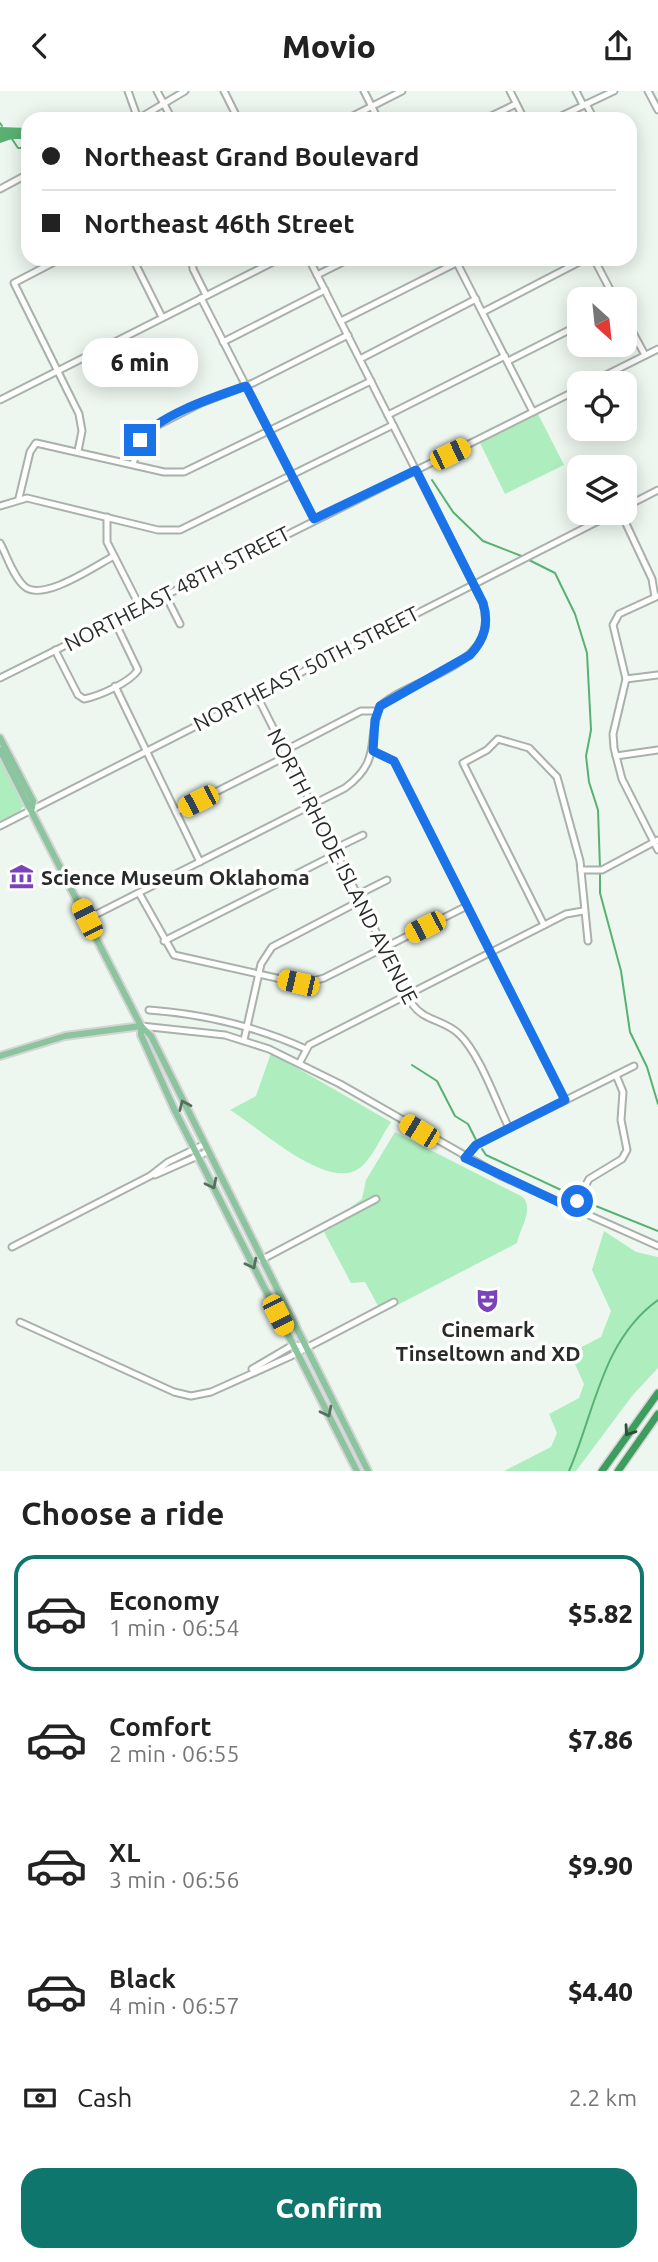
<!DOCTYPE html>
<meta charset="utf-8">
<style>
:root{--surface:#fff;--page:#f6f6f6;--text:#222;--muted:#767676;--line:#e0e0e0;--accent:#0f766e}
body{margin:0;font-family:Ubuntu,sans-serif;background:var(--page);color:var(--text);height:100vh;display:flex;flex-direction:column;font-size:26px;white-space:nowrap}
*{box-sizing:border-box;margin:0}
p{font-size:23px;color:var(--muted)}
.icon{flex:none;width:38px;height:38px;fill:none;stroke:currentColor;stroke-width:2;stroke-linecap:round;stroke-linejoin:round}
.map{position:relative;height:1380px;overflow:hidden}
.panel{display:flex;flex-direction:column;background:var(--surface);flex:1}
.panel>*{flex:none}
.guide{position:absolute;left:21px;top:21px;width:616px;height:154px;border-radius:21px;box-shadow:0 4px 18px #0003;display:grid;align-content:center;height:154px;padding:0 21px;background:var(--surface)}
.needle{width:46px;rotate:153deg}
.fabs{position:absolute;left:567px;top:196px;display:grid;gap:14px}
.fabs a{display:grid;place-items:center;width:70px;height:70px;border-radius:14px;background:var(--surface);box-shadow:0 4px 18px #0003;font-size:35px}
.end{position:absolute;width:32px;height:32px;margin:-16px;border:9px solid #1a73e8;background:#fff;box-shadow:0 0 0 4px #fff}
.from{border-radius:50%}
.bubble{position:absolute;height:49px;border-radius:21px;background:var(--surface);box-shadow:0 4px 18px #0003;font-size:23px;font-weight:800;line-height:49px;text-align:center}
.car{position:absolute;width:21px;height:42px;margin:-21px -10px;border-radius:9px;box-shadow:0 0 5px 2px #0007;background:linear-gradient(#f5c518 24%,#345 0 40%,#f5c518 0 76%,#345 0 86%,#f5c518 0)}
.guide b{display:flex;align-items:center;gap:24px;height:66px;font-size:26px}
.guide b+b{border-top:2px solid var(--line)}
.guide i{width:18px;height:18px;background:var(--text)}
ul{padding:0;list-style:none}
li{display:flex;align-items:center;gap:21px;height:116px;margin:0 14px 10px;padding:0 7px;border:4px solid transparent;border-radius:21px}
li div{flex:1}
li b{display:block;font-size:26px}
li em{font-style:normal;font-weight:800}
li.on{border-color:var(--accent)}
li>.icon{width:63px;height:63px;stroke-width:1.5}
h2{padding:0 21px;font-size:32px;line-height:84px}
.pay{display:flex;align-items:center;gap:18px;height:77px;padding:0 21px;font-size:26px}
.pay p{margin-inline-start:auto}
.button{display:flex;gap:14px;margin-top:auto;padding:14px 21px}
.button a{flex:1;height:80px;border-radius:21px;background:var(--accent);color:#fff;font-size:28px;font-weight:800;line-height:80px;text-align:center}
header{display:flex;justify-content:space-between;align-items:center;height:91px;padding:0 21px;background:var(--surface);font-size:32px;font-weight:800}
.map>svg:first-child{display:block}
.green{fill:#aeedbe}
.water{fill:#58b173}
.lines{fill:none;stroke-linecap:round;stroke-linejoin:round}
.stream{stroke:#58b173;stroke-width:2}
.minor-casing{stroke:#a8b1aa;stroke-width:9}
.major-casing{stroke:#d4d5d4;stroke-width:10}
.highway-casing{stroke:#d4d5d4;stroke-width:10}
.minor{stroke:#fff;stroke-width:5}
.major{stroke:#8bc49e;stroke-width:6}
.highway{stroke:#3d9d5e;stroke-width:7}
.oneway{stroke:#55705e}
.oneway2{stroke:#2e4e39}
.route{stroke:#1a73e8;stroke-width:9}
.labels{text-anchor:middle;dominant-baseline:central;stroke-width:7;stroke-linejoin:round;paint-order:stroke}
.street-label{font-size:21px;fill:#282c29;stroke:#fff}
.poi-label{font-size:21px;font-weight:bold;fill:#282c29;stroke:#fff;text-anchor:start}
</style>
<header><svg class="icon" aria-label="back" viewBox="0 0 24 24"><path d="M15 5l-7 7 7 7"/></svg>Movio<svg class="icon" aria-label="share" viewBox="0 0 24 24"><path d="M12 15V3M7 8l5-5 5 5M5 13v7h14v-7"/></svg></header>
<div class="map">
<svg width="658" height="1380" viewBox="0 0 658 1380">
<rect width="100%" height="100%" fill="#edf7ef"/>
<g class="green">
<polygon points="538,323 564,374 505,403 480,352"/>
<polygon points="0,667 24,714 20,720 0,730"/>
<path d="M271,962L391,1031C382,1044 373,1066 361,1076C329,1103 259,1036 230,1019L256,1005Z"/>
<path d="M395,1041L523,1106C534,1119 520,1137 517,1152L382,1222L365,1191L351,1192L324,1141L349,1127L351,1116L362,1108L366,1089Z"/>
<polygon points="604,1140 636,1161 658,1166 658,1277 632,1305 576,1380 504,1380 551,1356 557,1342 549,1323 579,1307 584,1293 570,1262 601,1246 611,1220 592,1179"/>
</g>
<polygon class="water" points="0,36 28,37 28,48 12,48 0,52"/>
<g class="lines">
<g class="stream">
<polyline points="0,32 2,35"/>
<polyline points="12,48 18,57 28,57"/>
<polyline points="432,389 453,421 483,450 524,466"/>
<polyline points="529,469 555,482 575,523 587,562 591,639 586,665 589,691 598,719 600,777"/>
<polyline points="600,783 600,802 621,880 630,941 647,976 658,1013"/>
<polyline points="412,974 437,990 455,1025 468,1033 476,1049"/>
<polyline points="482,1058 486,1064 574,1105"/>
<polyline points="581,1109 658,1140"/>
<path d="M569,1380C595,1320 602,1249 658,1209"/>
</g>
<defs>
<g id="minor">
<polyline points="128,0 138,28"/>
<polyline points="157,0 172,28"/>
<polyline points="224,0 238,28"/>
<polyline points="364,0 378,28"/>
<polyline points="510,0 524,28"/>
<polyline points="576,0 583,14"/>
<polyline points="648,0 658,19"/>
<polyline points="586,13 594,28"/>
<polyline points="138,28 185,0"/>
<polyline points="347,28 402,0"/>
<polyline points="485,28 516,13"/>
<polyline points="555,28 614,0"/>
<polyline points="0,98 28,83"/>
<polyline points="60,168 14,192 79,323 82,340 78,360"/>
<polyline points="133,168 162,226"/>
<polyline points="192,168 193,178 206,204"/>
<polyline points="594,168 615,208"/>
<polyline points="457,172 533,321"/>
<polyline points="317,184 349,168"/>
<polyline points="201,207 314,428"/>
<polyline points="483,221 585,168"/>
<polyline points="625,227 645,264"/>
<polyline points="341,230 464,168"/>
<polyline points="223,251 325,199"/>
<polyline points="360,268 476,208"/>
<polyline points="508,270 579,234"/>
<polyline points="590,292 658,258"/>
<polyline points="0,309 279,168"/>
<polyline points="388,324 505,265"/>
<polyline points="133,373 140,349 156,335 201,312 253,292 348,244"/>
<polyline points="19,407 30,361 36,352 164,381 184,381 371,290"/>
<polyline points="0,415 27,407 158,439 180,439 393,334"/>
<polyline points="625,416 658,399"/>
<polyline points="621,422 652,488 655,506"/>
<polyline points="107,426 107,451 140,516"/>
<path d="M0,452C7,465 13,485 24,495C42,512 95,475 114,465"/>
<polyline points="165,503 180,533"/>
<polyline points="658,505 619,523 613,534 626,588 613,643 614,657 622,688 658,759"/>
<path d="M55,559L78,604L84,608C99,605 129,592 138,579L114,529"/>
<polyline points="0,587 579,298"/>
<polyline points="626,588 658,584"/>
<polyline points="115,595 200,771"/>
<path d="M256,603L413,914C424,930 445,929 459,943C480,963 496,1011 509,1037"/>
<polyline points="284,660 361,620 378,620"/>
<polyline points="373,660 394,670 565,1009"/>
<polyline points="616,665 658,659"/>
<polyline points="176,721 287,665"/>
<polyline points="0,735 614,422"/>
<polyline points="334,758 363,744"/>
<polyline points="581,779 602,779 658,749"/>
<polyline points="139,802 174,864 303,893 324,887 467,815"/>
<polyline points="357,804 387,789"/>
<path d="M87,828L345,697C383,669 366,649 380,615C415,584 502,576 483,512L309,168"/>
<polyline points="544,834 463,672 487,659 498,648 529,657 557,686 580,770 588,850"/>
<polyline points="164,850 336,763"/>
<path d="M149,919C205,923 255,935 306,958"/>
<polyline points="141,935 225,944 269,958 340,993 501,1085 658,1155"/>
<polyline points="244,949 261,873 272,856 360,810"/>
<polyline points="300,971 309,954 566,823 583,820"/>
<polyline points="465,1067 476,1054 634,975"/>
<polyline points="155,1084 207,1061"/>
<polyline points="573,1118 589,1088 622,1068 627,1059 621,1029 623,1001 616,984"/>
<polyline points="12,1156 150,1085 168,1071 203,1054"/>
<polyline points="261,1169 376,1108"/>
<polyline points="20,1231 174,1301 191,1305 211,1301 289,1266 394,1211"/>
<polyline points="252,1278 293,1254 305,1255"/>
</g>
<g id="major">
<polyline points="0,647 33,710 32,717"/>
<polyline points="0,659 141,935 151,945 368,1380"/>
<polyline points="141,935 141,944 175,1020 357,1380"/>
<polyline points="0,965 65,945 141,935"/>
</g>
<g id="highway">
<polyline points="602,1380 658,1302"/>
<polyline points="618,1380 658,1323"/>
</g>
</defs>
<use href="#minor" class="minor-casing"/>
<use href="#major" class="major-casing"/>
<use href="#highway" class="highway-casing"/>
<use href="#minor" class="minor"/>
<use href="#major" class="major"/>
<use href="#highway" class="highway"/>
</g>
<defs><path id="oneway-chevron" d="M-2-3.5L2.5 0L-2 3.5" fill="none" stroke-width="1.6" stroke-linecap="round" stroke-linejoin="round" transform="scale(1.75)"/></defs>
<g class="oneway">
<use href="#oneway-chevron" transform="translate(184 1014) rotate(-114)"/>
<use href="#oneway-chevron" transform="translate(212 1093) rotate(63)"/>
<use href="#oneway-chevron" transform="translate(252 1173) rotate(63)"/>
<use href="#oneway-chevron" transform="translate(327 1321) rotate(63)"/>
</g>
<use class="oneway2" href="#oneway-chevron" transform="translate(629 1340) rotate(125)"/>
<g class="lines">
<path class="route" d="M140,349C158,324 217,305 246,295L314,428L416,379L483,512C489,532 485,548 470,564L380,615L375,629L373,660L394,670L565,1009L476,1054L465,1067L573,1118L577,1110"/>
</g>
<defs>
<symbol id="museum-bare" viewBox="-9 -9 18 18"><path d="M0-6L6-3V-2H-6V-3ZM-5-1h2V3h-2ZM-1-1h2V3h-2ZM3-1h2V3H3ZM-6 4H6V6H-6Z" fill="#7a43ba" stroke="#fff" stroke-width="2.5" paint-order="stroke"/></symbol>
<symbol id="theatre-bare" viewBox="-9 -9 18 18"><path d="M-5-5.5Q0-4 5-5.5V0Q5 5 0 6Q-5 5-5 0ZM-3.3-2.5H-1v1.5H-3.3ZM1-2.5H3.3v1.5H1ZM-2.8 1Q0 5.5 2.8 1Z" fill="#7a43ba" stroke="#fff" stroke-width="2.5" paint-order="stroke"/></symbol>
</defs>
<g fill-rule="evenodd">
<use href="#museum-bare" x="4" y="768" width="35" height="35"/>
<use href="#theatre-bare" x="470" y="1192" width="35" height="35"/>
</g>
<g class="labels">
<g class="street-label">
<text transform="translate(177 497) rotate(-27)">NORTHEAST 48TH STREET</text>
<text transform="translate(306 577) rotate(-27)">NORTHEAST 50TH STREET</text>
<text transform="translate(343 775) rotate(63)">NORTH RHODE ISLAND AVENUE</text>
</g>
<g class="poi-label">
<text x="41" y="786">Science Museum Oklahoma</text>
<text x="488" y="1238" text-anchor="middle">Cinemark<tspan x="488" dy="24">Tinseltown and XD</tspan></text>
</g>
</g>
</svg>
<div class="fabs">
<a><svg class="needle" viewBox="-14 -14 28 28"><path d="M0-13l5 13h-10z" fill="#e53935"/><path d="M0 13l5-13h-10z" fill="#767676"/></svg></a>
<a><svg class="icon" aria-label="locate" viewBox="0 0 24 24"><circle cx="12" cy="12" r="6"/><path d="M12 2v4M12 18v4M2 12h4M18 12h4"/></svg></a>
<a><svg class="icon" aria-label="layers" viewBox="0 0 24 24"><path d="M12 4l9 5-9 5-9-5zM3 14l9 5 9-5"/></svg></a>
</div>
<i class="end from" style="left:577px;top:1110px"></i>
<i class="end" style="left:140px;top:349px"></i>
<div class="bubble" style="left:82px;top:247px;width:116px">6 min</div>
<i class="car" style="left:450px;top:363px;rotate:64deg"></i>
<i class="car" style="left:198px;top:710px;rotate:243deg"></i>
<i class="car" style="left:87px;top:828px;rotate:334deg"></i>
<i class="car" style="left:425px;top:836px;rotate:243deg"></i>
<i class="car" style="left:298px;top:892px;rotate:283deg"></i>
<i class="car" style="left:419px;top:1040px;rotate:301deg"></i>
<i class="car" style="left:278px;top:1224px;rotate:153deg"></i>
<div class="guide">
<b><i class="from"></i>Northeast Grand Boulevard</b>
<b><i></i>Northeast 46th Street</b>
</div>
</div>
<section class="panel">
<h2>Choose a ride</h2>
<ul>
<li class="on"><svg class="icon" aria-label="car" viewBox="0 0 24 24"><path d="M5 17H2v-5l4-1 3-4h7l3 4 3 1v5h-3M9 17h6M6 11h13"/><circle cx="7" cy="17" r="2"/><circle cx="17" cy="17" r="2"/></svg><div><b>Economy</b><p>1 min · 06:54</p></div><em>$5.82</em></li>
<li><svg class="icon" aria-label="car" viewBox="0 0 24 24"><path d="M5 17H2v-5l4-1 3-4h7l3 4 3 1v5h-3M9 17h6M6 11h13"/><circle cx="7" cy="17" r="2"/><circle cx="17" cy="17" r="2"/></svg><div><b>Comfort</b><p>2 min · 06:55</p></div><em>$7.86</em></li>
<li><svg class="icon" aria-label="car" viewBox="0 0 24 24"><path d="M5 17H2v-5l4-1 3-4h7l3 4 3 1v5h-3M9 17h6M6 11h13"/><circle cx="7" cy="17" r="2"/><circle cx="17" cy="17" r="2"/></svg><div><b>XL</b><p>3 min · 06:56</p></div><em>$9.90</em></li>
<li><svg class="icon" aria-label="car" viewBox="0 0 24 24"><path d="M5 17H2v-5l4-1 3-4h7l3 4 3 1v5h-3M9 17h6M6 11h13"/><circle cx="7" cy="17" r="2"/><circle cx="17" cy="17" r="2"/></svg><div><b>Black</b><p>4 min · 06:57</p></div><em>$4.40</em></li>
</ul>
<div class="pay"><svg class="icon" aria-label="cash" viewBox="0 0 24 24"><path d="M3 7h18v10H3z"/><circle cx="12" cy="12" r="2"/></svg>Cash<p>2.2 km</p></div>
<div class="button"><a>Confirm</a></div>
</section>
